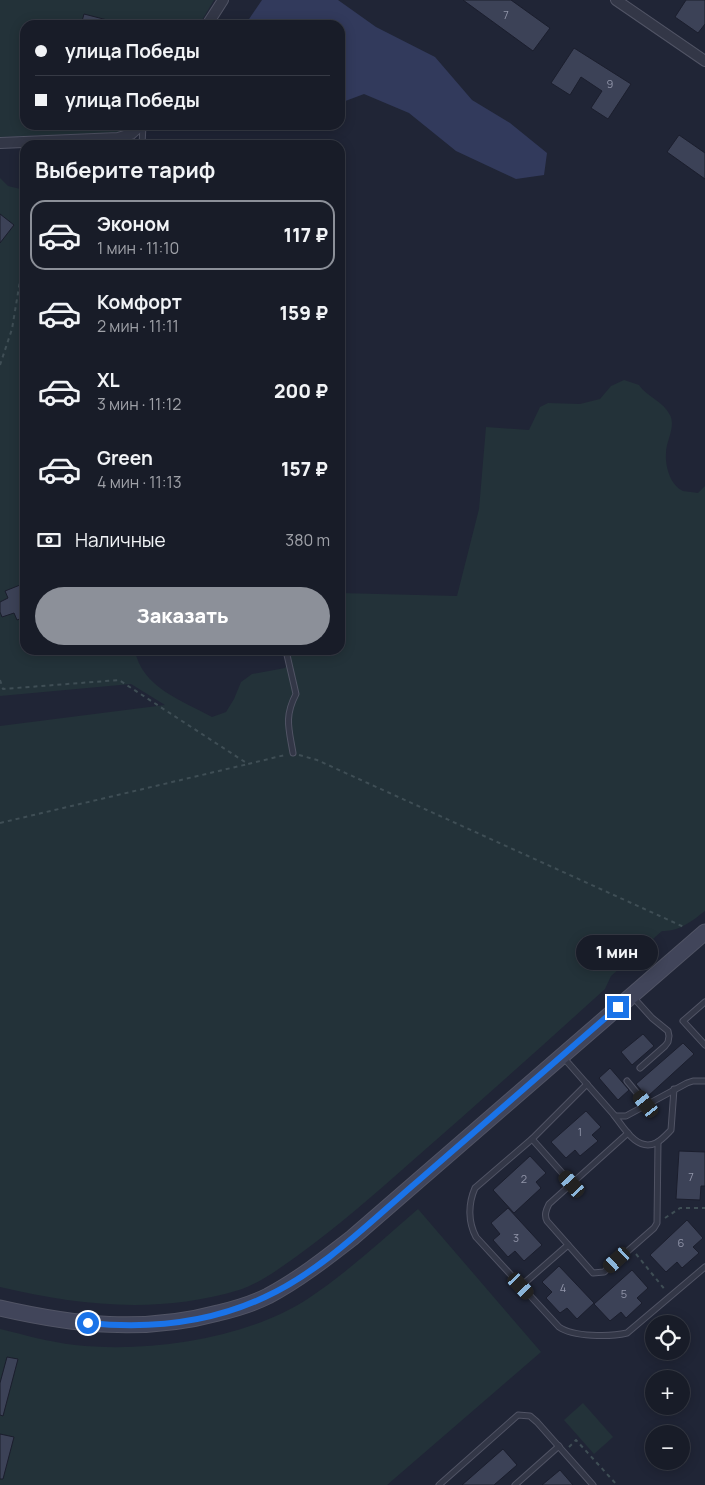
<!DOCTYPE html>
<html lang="ru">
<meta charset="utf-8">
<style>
:root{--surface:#181c28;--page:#212530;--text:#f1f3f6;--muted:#9fa1a8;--line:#363a45;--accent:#8c9099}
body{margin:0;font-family:Manrope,sans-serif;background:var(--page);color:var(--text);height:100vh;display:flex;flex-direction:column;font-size:19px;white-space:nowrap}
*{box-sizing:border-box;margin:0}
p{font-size:16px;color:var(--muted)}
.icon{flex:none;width:28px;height:28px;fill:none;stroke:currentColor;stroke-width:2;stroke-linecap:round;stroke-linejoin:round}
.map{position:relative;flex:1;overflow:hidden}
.panel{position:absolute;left:20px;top:140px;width:325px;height:515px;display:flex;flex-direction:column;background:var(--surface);border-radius:15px;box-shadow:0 2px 12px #0003,0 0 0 1px var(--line)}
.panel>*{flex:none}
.hud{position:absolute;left:20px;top:20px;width:325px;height:110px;border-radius:15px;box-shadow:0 2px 12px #0003,0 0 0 1px var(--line);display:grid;align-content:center;height:110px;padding:0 15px;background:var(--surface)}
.controls{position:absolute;left:645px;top:1315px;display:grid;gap:10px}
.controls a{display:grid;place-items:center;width:45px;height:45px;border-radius:50%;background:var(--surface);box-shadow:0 2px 12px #0003,0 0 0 1px var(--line);font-size:25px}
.end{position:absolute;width:22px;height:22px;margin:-11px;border:6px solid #1a73e8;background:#fff;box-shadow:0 0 0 2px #fff}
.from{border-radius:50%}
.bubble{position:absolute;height:35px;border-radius:18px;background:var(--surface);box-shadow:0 2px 12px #0003,0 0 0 1px var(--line);font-size:16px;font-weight:800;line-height:35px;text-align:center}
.car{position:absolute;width:15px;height:30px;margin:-15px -8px;border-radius:6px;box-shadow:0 0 4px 1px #0007;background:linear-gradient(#222 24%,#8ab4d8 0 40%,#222 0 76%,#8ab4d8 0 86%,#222 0)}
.hud b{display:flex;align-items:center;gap:18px;height:48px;font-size:19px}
.hud b+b{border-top:1px solid var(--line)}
.hud i{width:12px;height:12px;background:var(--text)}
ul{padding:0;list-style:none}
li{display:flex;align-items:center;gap:15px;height:70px;margin:0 10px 8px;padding:0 5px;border:2px solid transparent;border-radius:15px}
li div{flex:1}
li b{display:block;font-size:19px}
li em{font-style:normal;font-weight:800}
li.selected{border-color:var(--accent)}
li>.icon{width:45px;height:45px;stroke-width:1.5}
h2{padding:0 15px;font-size:22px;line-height:60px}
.pay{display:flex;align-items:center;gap:12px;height:55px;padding:0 15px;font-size:19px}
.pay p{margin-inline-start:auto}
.action{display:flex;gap:10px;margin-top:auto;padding:10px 15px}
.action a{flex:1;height:58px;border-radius:30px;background:var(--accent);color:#fff;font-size:20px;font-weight:800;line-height:58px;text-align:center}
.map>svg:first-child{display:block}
.green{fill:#233239}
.water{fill:#323a5c}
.building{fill:#3c4257;stroke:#1b1e2d}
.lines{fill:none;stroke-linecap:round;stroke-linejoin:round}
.lane-casing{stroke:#515465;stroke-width:7}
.street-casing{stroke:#515465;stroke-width:12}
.secondary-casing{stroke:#515465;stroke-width:17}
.path{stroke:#3f4e55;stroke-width:2;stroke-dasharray:4 4;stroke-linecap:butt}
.lane{stroke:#333747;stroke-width:5}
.street{stroke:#333747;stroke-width:10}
.secondary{stroke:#41455a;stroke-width:15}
.route{stroke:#1a73e8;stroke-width:6}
.labels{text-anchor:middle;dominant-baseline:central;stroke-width:5;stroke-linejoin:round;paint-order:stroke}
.number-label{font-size:11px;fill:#9195a9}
</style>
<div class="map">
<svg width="705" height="1485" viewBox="0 0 705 1485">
<rect width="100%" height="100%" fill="#202536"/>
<g class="green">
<polygon points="0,0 214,0 199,25 25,25 25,125 134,125 127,132 0,137"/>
<path d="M0,178L8,186L25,190V650H135C141,687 183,701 212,717L226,712L234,699L241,682L252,674L285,668L291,658V650H340V593L457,596L479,509L486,427L529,430L540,407L548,403L580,404L600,399L611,386L624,380L639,385C647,397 663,401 670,415C676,427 666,441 666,453C665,466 670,485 683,491C687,492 694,492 698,493L705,486V911C692,921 679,932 662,931L611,976L605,989C541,1047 476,1105 411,1162C374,1195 337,1227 297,1256C279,1269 260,1283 239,1290C159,1314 80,1306 0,1287V726L165,705L131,684L0,696Z"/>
<path d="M418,1209L541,1352L387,1485H0V1329C25,1335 49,1342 75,1345C148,1353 247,1339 309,1298C348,1272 383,1239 418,1209Z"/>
<polygon points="583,1403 613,1437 594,1454 564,1420"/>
</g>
<polygon class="water" points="262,0 338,0 376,27 435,57 472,100 510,123 547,153 544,175 516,179 456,151 409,113 364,94 340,103 340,25 245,25"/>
<g class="building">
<polygon points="463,0 511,0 550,28 533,51"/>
<polygon points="686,0 705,0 705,24 698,33 675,17"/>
<polygon points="84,14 115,22 115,25 81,25"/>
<polygon points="574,48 631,84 608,119 591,108 602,91 581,77 570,95 551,83"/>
<polygon points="679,135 705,153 705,179 667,152"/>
<polygon points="0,214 14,225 0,243"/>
<polygon points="25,583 25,617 17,620 14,613 2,617 0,612 0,602 8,598 5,591"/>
<polygon points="643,1034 654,1046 632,1065 621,1052"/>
<polygon points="683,1043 694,1054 647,1097 636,1084"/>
<polygon points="610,1068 629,1090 618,1100 599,1078"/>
<polygon points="586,1111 601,1127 592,1135 598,1141 580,1156 575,1150 566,1158 551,1142"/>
<polygon points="679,1151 705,1152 705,1186 701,1186 700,1200 676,1199"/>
<polygon points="530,1156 546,1173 536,1182 541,1188 514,1213 493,1190"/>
<polygon points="508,1208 542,1245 524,1261 515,1251 508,1257 493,1240 500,1234 491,1223"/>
<polygon points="687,1220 703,1238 693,1247 699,1253 682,1268 677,1262 666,1272 650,1255"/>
<polygon points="559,1266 594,1303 577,1319 567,1308 560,1313 546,1298 552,1292 542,1282"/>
<polygon points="632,1270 648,1288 637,1298 642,1303 626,1318 621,1312 610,1321 594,1304"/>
<polygon points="7,1357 18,1359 3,1416 0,1415 0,1383"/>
<polygon points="0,1434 14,1437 3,1479 0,1479"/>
<polygon points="503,1449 517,1465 494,1485 462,1485"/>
<polygon points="560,1470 573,1485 542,1485"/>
</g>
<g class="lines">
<defs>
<g id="lane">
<polyline points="142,145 143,125"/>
<path d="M289,650L287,655L296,694C284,717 289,729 293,753"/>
<polyline points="633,997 652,1018 668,1031 669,1036 668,1042 665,1046 640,1068"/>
<polyline points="705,1002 683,1021 705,1045"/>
<polyline points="563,1057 615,1116 626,1116 687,1083 693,1081 705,1081"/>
<polyline points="627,1081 646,1104"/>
<path d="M587,1084L532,1139L475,1188C468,1204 468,1222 476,1237L559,1327C573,1337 610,1337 627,1333L705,1267"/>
<path d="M614,1115C624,1128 637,1152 656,1143C662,1140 667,1134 671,1130L674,1089"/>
<path d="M628,1133L549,1204C546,1210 544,1215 547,1221L593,1273L604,1272L654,1228L657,1223L658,1142"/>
<polyline points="532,1139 572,1184"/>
<polyline points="521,1286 568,1245"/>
<polyline points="439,1485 518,1415 530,1416 537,1422 593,1485"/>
<polyline points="515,1485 559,1446"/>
</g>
<g id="street">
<polyline points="616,0 705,61"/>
<polyline points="207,25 223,0"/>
<polyline points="0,143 118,138 131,134 141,125"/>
</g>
<path id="secondary" d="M0,1308C74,1325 144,1333 218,1313C235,1309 252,1304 268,1296C298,1280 325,1259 352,1238L705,932"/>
</defs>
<use href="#lane" class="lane-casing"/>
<use href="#street" class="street-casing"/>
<use href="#secondary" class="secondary-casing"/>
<g class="path">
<polyline points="0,365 12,329 20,281 25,276"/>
<polyline points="0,680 3,689 119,680 248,764 285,755"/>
<polyline points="299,755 317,760 684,927"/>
<polyline points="0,823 248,764"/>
<polyline points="665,1218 680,1208 705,1208"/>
<polyline points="636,1254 666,1291"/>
<polyline points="569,1447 576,1440 617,1485"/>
</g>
<use href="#lane" class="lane"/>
<use href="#street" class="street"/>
<use href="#secondary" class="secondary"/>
</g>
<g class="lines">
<path class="route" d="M88,1323C147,1329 210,1323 265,1297C322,1271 371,1221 418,1181C485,1123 551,1065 618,1007"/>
</g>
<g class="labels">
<g class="number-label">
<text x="506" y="14">7</text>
<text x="610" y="83">9</text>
<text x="580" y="1131">1</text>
<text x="691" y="1176">7</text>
<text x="524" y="1178">2</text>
<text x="516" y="1237">3</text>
<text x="681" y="1242">6</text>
<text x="563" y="1287">4</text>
<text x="624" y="1293">5</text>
</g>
</g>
</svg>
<div class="controls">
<a><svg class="icon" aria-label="locate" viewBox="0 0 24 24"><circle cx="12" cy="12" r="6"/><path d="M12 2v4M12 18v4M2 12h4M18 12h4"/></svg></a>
<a>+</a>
<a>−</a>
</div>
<i class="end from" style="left:88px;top:1323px"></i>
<i class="end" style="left:618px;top:1007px"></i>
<div class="bubble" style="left:576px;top:935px;width:82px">1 мин</div>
<i class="car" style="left:646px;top:1104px;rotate:321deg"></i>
<i class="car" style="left:572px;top:1184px;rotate:318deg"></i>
<i class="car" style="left:617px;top:1260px;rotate:228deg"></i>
<i class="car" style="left:521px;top:1286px;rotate:137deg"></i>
<div class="hud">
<b><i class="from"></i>улица Победы</b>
<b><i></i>улица Победы</b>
</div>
<section class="panel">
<h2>Выберите тариф</h2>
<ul>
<li class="selected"><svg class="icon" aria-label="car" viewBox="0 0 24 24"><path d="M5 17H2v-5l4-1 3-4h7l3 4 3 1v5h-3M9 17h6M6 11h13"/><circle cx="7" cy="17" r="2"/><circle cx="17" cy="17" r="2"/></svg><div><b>Эконом</b><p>1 мин · 11:10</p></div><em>117 ₽</em></li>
<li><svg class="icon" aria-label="car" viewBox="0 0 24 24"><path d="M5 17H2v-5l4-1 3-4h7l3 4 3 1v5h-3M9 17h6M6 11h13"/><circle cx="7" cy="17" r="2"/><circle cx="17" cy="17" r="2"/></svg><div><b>Комфорт</b><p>2 мин · 11:11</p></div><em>159 ₽</em></li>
<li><svg class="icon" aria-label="car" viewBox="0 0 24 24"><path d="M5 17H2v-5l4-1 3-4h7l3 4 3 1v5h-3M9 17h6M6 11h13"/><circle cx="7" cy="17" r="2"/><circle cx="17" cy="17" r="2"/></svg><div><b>XL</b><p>3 мин · 11:12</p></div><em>200 ₽</em></li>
<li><svg class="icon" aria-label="car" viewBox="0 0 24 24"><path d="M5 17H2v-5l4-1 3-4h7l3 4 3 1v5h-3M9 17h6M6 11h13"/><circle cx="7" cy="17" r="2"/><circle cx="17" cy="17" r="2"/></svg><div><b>Green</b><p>4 мин · 11:13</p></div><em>157 ₽</em></li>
</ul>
<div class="pay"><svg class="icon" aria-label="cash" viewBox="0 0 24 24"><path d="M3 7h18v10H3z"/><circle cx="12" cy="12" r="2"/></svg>Наличные<p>380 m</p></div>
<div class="action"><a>Заказать</a></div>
</section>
</div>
